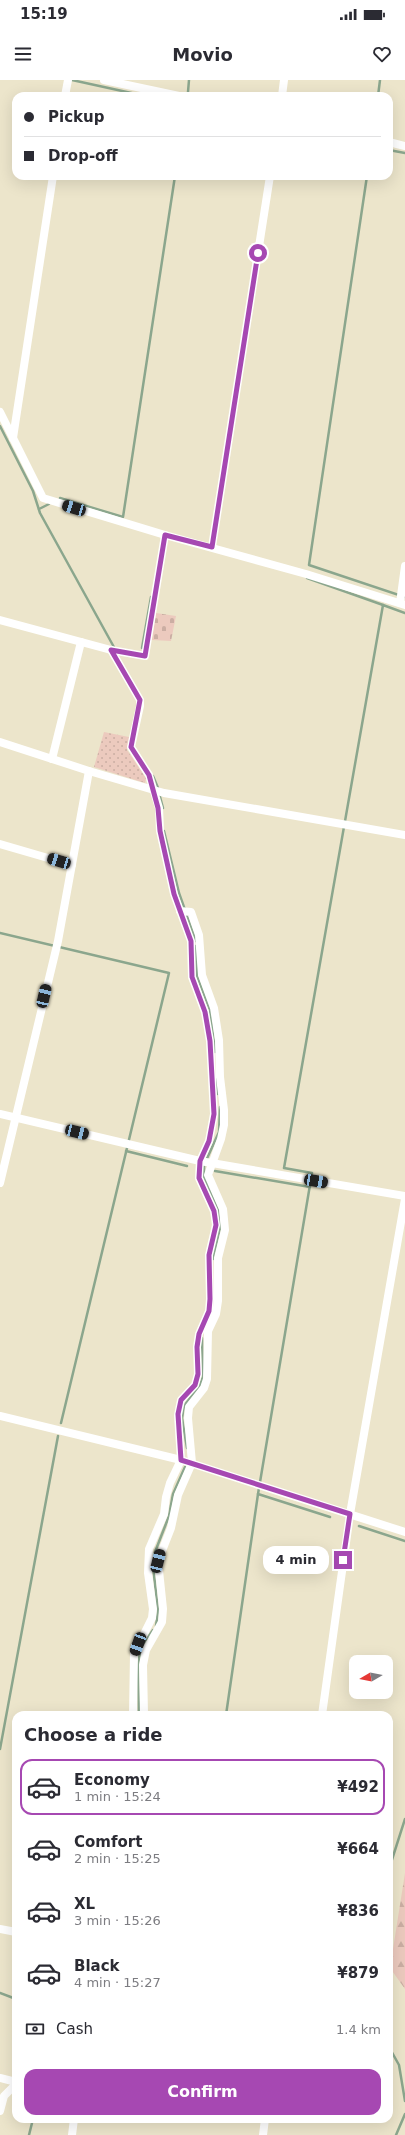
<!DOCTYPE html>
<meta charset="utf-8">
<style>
:root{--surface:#fff;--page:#f7f7f7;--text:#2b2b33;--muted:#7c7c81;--line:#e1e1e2;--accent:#a648b2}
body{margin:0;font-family:"DejaVu Sans",sans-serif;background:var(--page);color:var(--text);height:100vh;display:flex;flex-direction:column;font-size:15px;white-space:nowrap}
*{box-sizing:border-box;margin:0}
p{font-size:13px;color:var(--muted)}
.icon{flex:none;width:22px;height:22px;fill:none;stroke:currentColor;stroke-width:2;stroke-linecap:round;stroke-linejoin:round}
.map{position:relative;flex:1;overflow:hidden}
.panel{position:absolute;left:12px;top:1631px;width:381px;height:412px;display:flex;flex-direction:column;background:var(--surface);border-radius:12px;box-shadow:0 4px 16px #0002}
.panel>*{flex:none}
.banner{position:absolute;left:12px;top:12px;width:381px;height:88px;border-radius:12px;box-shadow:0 4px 16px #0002;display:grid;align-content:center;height:88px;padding:0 12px;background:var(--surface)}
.needle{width:26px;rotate:260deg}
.fabs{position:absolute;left:349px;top:1575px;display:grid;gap:8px}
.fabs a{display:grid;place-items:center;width:44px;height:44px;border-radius:8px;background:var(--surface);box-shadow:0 4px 16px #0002;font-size:20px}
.end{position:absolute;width:18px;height:18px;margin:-9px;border:5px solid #a648b2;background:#fff;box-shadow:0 0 0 2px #fff}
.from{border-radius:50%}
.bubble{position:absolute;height:28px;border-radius:12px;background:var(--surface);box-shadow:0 4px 16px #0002;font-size:13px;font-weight:600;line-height:28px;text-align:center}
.car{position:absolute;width:12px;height:24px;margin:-12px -6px;border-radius:5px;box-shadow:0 0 3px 1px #0007;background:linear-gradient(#222 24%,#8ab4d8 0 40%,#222 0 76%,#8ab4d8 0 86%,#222 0)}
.banner b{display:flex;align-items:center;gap:14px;height:38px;font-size:15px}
.banner b+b{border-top:1px solid var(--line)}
.banner i{width:10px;height:10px;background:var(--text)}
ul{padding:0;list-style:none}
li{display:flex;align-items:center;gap:12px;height:56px;margin:0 8px 6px;padding:0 4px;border:2px solid transparent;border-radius:12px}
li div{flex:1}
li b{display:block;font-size:15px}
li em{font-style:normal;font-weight:600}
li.on{border-color:var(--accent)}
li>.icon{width:36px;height:36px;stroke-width:1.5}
h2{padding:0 12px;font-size:18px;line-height:48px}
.pay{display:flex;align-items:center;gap:10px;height:44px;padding:0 12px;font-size:15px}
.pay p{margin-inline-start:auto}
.action{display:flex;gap:8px;margin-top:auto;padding:8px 12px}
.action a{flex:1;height:46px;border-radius:12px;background:var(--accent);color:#fff;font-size:16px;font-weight:600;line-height:46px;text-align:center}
.status{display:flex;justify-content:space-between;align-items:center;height:28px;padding:0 20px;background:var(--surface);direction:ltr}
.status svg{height:11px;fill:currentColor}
header{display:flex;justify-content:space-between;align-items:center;height:52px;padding:0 12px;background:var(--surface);font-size:18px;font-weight:600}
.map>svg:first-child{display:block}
.grass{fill:url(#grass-dots)}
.forest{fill:url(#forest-firs)}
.cemetery{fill:url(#cemetery-stones)}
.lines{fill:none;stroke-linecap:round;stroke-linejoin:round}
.stream{stroke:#8ba68d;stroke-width:2.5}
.minor{stroke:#fff;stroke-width:8}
.route{stroke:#a648b2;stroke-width:5}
</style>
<div class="status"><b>15:19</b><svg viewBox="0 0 49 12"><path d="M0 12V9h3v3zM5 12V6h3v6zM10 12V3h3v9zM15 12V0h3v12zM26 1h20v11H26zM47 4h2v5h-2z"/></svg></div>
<header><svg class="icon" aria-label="menu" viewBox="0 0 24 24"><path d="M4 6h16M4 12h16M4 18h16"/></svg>Movio<svg class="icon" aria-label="heart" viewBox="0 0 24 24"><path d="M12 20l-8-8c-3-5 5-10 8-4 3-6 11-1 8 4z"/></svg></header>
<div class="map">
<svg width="405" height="2055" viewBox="0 0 405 2055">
<defs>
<pattern id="grass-dots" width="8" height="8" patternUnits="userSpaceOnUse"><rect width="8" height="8" fill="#eccabe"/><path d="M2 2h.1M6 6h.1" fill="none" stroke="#cbaea3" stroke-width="1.8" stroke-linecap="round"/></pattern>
<pattern id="forest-firs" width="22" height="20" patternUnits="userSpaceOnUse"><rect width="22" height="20" fill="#eccabe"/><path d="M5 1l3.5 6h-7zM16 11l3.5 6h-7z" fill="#cbaea3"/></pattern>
<pattern id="cemetery-stones" width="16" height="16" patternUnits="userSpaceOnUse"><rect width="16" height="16" fill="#eccabe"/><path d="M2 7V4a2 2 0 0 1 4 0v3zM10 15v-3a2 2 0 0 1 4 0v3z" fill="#cbaea3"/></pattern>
</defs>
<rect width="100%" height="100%" fill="#ece5cb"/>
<polygon class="grass" points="104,652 129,657 127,670 146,698 145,703 94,687"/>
<polygon class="forest" points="405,1793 405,1909 390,1888"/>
<polygon class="cemetery" points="156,533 176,536 171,561 152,560"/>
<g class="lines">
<g class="stream">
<polyline points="72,0 145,16"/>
<polyline points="188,12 189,0"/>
<polyline points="378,16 380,0"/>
<polyline points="389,70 405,73"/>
<polyline points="367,96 309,485 405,517"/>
<polyline points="0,346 33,411 40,433 115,569"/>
<polyline points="60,418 123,437 175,96"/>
<polyline points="39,429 49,424"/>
<polyline points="307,498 383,525"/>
<polyline points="142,568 151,517"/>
<polyline points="153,696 158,708"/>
<polyline points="159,713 163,728"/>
<polyline points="164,751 179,813 196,861"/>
<polyline points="0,853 169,893 61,1343"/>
<polyline points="196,866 197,896 210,930 215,972"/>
<polyline points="216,999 218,1014"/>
<polyline points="126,1071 187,1086"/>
<polyline points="215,1091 310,1107"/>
<polyline points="213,1179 220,1148 218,1130 204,1097 204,1085 219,1052 220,1027"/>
<polyline points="187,1368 182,1338 184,1326 200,1305 203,1297 202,1258"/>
<polyline points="330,1437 258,1414 312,1093 284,1088 383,525 405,533"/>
<polyline points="359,1446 405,1461"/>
<polyline points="156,1546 158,1531 153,1486 155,1472 169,1436 173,1414 185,1387"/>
<polyline points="139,1635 138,1585 141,1567 153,1550"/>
<polyline points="226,1635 258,1414"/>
<polyline points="0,1669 58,1356"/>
<polyline points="389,1789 405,1739"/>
<polyline points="0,1913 16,1919"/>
<polyline points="389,1967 399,1985 405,2021"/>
<polyline points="29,2055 33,2039"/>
<polyline points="396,2055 405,2034"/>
</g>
<g class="minor">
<polyline points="104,0 179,16"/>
<polyline points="65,16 68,0"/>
<polyline points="282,16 284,0"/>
<polyline points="389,62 405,66"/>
<polyline points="0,332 43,418 165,455 306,494 405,525"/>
<polyline points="13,358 53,96"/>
<polyline points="212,467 270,96"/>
<polyline points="400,523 405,486"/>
<polyline points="0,540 111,570 145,576 165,455"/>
<polyline points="111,570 140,620 140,626 131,667 149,695 159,728 160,751 174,814 191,861 192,897 205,932 210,961 214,1034 209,1061 200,1081 199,1098 214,1131 216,1145 209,1175 210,1219 209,1231 199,1254 197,1267 198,1294 195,1305 181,1320 178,1335 181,1380 170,1403 166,1417 164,1434 149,1469 148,1493 153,1529 152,1538 134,1574 133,1635"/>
<polyline points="0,662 89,691 164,713 405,755"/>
<polyline points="52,679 81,562"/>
<polyline points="0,764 72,785"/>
<polyline points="0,1034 200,1081 405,1116"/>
<polyline points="0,1103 58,861 89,691"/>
<polyline points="0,1336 181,1380 405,1452"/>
<polyline points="144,1635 143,1585 146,1570 162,1542 163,1529 158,1481 171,1448 178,1415 192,1383 188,1338 189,1327 204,1308 207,1299 208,1251 216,1234 218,1221 218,1178 225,1150 223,1129 208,1095 221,1059 224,1045 224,1030 220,997 219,960 214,928 202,895 199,855 191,832 180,831"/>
<polyline points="322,1635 350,1434 405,1119"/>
<polyline points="0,1849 16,1852"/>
<polyline points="0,1998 16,2002"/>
<polyline points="0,2031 4,2016 16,2004"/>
<polyline points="72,2055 74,2039"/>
<polyline points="263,2055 265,2039"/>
</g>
</g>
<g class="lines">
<polyline class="route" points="258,173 212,467 165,455 145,576 111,570 140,620 131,667 149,695 158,728 160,751 174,814 191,861 192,897 205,932 210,961 214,1034 209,1061 200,1081 199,1098 214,1131 216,1145 209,1175 210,1219 209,1231 199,1254 197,1267 198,1294 195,1305 181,1320 178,1334 181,1380 350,1434 343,1480"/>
</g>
</svg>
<div class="fabs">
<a><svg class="needle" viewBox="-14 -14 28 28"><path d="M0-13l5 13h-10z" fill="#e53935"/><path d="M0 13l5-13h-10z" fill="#7c7c81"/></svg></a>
</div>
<i class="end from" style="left:258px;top:173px"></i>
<i class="end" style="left:343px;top:1480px"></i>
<div class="bubble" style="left:263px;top:1466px;width:66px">4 min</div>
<i class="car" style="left:74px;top:428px;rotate:287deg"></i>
<i class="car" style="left:59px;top:781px;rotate:287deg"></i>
<i class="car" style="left:44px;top:916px;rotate:13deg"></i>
<i class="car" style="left:77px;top:1052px;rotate:104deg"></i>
<i class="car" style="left:316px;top:1101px;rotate:100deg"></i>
<i class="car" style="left:158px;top:1481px;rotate:14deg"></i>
<i class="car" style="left:138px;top:1564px;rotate:200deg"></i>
<div class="banner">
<b><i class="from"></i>Pickup</b>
<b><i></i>Drop-off</b>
</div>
<section class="panel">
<h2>Choose a ride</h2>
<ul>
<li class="on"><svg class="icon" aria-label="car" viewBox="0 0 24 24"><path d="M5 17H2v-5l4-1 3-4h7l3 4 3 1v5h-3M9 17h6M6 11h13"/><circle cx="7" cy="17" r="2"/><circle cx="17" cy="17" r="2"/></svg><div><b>Economy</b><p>1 min · 15:24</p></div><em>¥492</em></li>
<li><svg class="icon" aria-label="car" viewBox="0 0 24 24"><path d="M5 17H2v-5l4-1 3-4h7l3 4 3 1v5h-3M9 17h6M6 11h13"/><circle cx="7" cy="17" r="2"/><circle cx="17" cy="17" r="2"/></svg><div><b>Comfort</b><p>2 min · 15:25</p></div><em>¥664</em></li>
<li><svg class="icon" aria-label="car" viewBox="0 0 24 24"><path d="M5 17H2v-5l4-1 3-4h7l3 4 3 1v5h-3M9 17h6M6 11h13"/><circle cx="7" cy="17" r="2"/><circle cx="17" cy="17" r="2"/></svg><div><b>XL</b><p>3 min · 15:26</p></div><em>¥836</em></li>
<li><svg class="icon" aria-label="car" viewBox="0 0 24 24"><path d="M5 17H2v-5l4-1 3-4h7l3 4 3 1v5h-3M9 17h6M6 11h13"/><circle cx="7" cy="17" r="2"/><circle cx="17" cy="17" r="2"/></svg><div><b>Black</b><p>4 min · 15:27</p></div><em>¥879</em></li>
</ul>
<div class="pay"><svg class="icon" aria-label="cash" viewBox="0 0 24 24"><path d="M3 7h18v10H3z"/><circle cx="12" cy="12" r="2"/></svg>Cash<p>1.4 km</p></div>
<div class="action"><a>Confirm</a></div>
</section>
</div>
